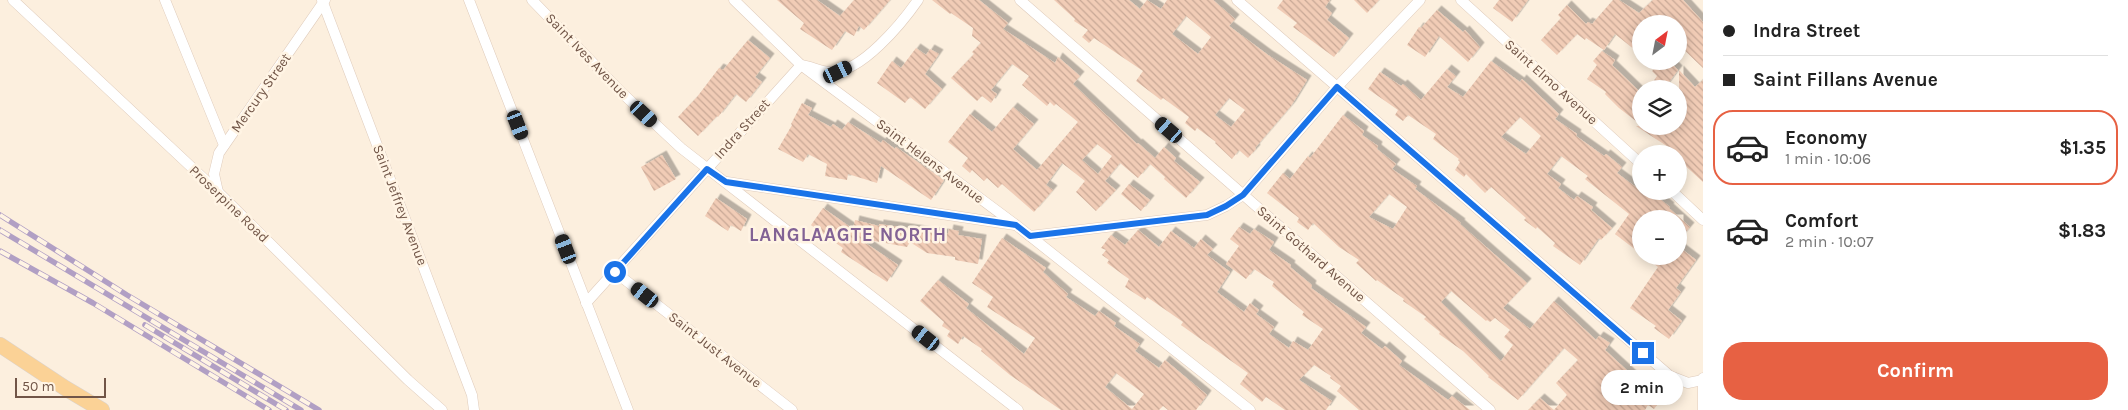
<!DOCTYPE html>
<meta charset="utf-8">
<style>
:root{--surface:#fff;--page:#f2f2f2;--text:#222;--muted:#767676;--line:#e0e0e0;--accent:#e76143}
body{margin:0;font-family:Karla,sans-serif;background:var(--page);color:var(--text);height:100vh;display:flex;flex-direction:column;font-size:19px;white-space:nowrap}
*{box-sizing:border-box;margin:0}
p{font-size:16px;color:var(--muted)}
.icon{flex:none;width:28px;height:28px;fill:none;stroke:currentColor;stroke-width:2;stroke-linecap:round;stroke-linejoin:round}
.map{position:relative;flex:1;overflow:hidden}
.sheet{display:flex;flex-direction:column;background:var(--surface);width:425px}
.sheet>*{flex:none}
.guide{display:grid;align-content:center;height:110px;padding:0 20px;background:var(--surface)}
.needle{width:32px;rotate:32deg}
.controls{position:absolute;left:1632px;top:15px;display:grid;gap:10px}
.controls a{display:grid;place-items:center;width:55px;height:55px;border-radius:50%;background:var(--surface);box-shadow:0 2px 12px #0003;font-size:25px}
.scale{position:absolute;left:15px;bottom:12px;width:91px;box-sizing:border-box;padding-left:5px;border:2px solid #715547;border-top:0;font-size:14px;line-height:18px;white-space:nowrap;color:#715547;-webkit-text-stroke:4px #fff4e4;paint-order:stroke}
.end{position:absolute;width:22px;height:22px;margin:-11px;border:6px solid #1a73e8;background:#fff;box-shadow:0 0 0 2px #fff}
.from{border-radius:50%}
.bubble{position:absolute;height:35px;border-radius:18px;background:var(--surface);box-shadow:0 2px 12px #0003;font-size:16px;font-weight:700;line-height:35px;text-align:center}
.car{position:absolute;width:15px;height:30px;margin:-15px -8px;border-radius:6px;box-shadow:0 0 4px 1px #0007;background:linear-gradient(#222 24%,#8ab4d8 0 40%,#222 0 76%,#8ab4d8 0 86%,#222 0)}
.guide b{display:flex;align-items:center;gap:18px;height:48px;font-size:19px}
.guide b+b{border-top:1px solid var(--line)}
.guide i{width:12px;height:12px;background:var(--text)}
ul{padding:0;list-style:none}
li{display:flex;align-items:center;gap:15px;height:75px;margin:0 10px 8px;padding:0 10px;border:2px solid transparent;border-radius:20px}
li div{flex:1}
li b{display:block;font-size:19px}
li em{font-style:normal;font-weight:700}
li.selected{border-color:var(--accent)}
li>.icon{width:45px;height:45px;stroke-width:1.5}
.action{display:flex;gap:10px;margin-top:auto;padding:10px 20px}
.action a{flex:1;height:58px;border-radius:20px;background:var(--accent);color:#fff;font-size:20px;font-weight:700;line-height:58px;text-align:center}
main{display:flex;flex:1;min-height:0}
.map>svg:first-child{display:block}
.building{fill:url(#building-back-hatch);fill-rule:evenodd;filter:url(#shadow)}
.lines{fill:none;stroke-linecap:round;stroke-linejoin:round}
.minor-casing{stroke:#dfcbbb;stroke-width:11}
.primary-casing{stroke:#dad3cf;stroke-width:16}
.minor{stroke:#fff;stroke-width:10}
.primary{stroke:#fbd296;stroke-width:15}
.rail-casing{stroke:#b19fc4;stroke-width:5.5}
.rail{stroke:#fff4e4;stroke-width:4;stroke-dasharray:11;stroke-linecap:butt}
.route{stroke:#1a73e8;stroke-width:6}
.labels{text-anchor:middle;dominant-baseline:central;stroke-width:5;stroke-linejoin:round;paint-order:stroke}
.street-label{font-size:14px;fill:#715547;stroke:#fff4e4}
.district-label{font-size:19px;font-weight:bold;letter-spacing:1px;fill:#826295;stroke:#fff4e4}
</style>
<main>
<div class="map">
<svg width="1703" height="410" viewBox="0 0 1703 410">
<defs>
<pattern id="building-back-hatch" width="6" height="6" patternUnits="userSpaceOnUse" patternTransform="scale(1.25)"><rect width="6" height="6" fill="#f1ccb6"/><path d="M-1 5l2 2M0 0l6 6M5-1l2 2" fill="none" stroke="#c8a896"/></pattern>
<filter id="shadow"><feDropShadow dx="4.5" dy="-4.5" stdDeviation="0" flood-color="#0004"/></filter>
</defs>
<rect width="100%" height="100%" fill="#fcefde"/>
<g class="building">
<polygon points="777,0 817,0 840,16 854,0 890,0 864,30 859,26 854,36 845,31 832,50 800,29 804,23"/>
<path d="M932,0H979L1008,23L1003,29L1055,63L1058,57L1080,76L1073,84L1137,144L1138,143L1155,158L1164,147L1176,158L1174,161L1200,182L1186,198L1164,179L1165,177L1150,164L1138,178L1120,163L1105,181L1116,190L1096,211L1076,192L1085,181L1062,163L1046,185L1053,190L1034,212L1002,184L998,188L987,178L984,181L972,170L970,173L962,166L968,158L948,142L970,114L992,132L1013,107L1034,124L1013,149L1037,170L1078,122L1056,104L1054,106L1050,102L1047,106L1022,85L1029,76L1012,64L991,90L997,94L991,103L982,96L977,101L951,78L974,54L972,52L981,43L972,36L973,28L951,13L950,14ZM1097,144L1112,156L1098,174L1082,160Z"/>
<path d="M1054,0H1129L1140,9L1147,0L1161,9L1167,0H1213L1235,19L1229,26L1268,55L1307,80L1291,106L1255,148L1256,149L1248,158L1239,150L1232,159L1215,143L1216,142L1197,128L1195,131L1185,123L1189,117L1163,98L1161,100L1136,81L1143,71L1094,38L1089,43L1082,37L1088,30L1074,21L1075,19ZM1186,16L1211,37L1198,54L1172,34ZM1229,98L1245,110L1231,127L1215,115Z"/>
<polygon points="1283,0 1330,0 1325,7 1332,13 1327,20 1349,38 1334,57 1293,27 1297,23 1277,8"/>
<polygon points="1354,0 1379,0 1367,13"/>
<polygon points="1499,0 1528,0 1512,22 1493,8"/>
<polygon points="1613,0 1619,0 1639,13 1653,0 1683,0 1703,22 1703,68 1679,45 1679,24 1641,24 1641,42 1635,50 1615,34 1604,50 1586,38 1585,40 1577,34 1557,55 1541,40 1561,18 1558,15 1567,5 1586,24 1588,22 1592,24"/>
<polygon points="1437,10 1463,32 1465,30 1480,47 1468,62 1439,36 1425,57 1407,45 1419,27 1421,28"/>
<polygon points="748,40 770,58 755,77 762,82 746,102 736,94 718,117 717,116 698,136 678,117 697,97 719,68 723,70"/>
<polygon points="916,48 926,55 930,49 939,54 925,74 942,89 925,109 910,97 905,103 877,83 892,61 901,68"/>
<polygon points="1602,51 1615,60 1612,65 1641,93 1641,125 1619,108 1605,94 1606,92 1587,79 1597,65 1593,61"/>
<path d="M1491,61L1520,82L1522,79L1559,114L1555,119L1577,134L1576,136L1604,156L1606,154L1622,167L1617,173L1641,191H1650L1670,207L1669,208L1690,227L1679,240V219H1641V254L1615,234L1629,214L1585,179L1588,176L1561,156L1547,174L1561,184L1558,188L1574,200L1577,196L1593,207L1591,210L1612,228L1601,240L1599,238L1580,265L1553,246L1555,243L1537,227L1536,229L1524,220L1526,218L1491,187L1485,193L1466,174L1464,177L1455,170L1460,162L1458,160L1459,159L1433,139L1436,134L1408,115L1403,121L1395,115L1398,110L1368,89L1380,72L1401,86L1403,84L1421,100L1447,69L1456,76L1447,87L1463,97ZM1520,117L1541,136L1526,154L1501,137Z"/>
<polygon points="1670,62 1678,70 1664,89 1648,89 1657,76 1652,71 1659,64 1663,68"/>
<polygon points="1679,70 1695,87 1703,80 1703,182 1679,160 1679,154 1636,126 1679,126"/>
<polygon points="802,103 812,108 808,115 831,127 833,124 842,130 848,122 881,143 883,140 895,149 896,147 944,180 931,200 881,166 877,183 848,174 847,180 825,176 827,164 808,154 803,162 778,149 792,125 791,124"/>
<path d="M1343,115L1364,131L1362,135L1378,146L1377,149L1396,164L1392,169L1417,186L1415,189L1461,223L1460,224L1527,283L1503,308L1530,329L1554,301L1596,340L1599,336L1610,343L1605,350L1632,375L1660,395L1664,390L1673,397L1668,405L1661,400L1654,409L1648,405L1645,410H1554L1567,395L1556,383L1578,360L1564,348L1518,400L1488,377L1489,376L1463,351L1439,334L1440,332L1424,319L1426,317L1403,301L1404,299L1377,280L1376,281L1356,263L1359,260L1339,247L1313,223L1308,230L1297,222L1299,218L1267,193L1283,173L1290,179L1308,156L1310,158ZM1389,194L1407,207L1393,229L1369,217ZM1451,291L1486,321L1487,320L1490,322L1495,318L1510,330L1504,337L1513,345L1501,361L1441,302Z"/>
<polygon points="662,155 676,179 654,191 641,167"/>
<polygon points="1129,184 1150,200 1141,211 1121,194"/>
<polygon points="716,198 747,219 741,231 731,225 728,231 705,216"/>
<polygon points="823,208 853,229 855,220 879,226 879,224 948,234 949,229 959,231 958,235 982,239 978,264 955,260 955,257 927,253 910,242 907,247 858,238 898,265 887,282 841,252 843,248 811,225"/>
<polygon points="1239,227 1250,234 1254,229 1274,242 1269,250 1291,265 1290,267 1312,285 1311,288 1366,327 1361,333 1382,349 1385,346 1402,361 1399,365 1448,400 1452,396 1470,410 1359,410 1337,391 1341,386 1330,378 1331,376 1314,365 1299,380 1332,401 1326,410 1285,410 1266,397 1262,402 1240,384 1248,373 1181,325 1183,322 1147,297 1145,300 1125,287 1129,279 1107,263 1109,260 1102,255 1106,250 1101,248 1111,235 1125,245 1138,230 1159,247 1171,231 1194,248 1201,239 1213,249 1207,255 1230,272 1217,292 1244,312 1250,303 1259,310 1256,314 1274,327 1269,334 1289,348 1293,341 1308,350 1323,329 1302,315 1304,312 1272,286 1274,282 1254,269 1246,279 1226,264 1239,246 1230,239"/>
<path d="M1002,238L1046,268L1043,272L1068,294L1066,297L1095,316L1099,311L1116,323L1114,326L1140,344L1135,351L1159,368L1165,360L1207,395L1196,410H1168L1163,406L1159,410H1061L1010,375L981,351L982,349L963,336L958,344L947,336L950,331L942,326L944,322L920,301L938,280L969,304L966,308L1024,354L1035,338L987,307L993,297L972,283ZM1116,373L1144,394L1132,409L1105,387Z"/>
<polygon points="1679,247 1696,260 1676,288 1681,292 1668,310 1682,321 1669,339 1654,328 1656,326 1630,308 1658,267 1644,256 1679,256"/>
<polygon points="1540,398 1554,410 1528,410"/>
</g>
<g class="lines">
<defs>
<g id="minor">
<polyline points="13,0 218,192 408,380 442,410"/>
<polyline points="165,0 224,145"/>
<polyline points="322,0 472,395 474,410"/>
<polyline points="469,0 628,410"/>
<polyline points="532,0 622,93 681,148 1018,410"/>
<polyline points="734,0 801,65 1016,225 1250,410"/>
<polyline points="1020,0 1490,410"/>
<polyline points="1237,0 1670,376 1688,383 1703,380"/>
<polyline points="1461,0 1641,164"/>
<polyline points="727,182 1015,225"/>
<polyline points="1672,191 1703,220"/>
<polyline points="218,192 214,174 219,153 325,0"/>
<polyline points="1030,236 1207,215 1226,206 1243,195 1337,87 1420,0"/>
<polyline points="615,272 792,410"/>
<path d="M586,303L801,65C811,66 821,72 831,72C861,73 902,23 918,0"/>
<polyline points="1703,410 1703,378"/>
</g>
<polyline id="primary" points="0,345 65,388 102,410"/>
</defs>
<use href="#minor" class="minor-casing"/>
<use href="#primary" class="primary-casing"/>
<use href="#minor" class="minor"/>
<use href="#primary" class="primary"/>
<defs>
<g id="rail">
<polyline points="0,215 127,295 319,410"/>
<polyline points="0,230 301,410"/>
<polyline points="0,251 93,303 269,410"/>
<polyline points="145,325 286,410"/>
</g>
</defs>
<use href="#rail" class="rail-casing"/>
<use href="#rail" class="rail"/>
</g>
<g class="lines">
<polyline class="route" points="615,272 707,169 726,182 1016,225 1030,236 1207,215 1226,206 1243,195 1337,87 1643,353"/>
</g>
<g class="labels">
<g class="street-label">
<text transform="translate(587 56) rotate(46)">Saint Ives Avenue</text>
<text transform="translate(1551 82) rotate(42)">Saint Elmo Avenue</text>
<text transform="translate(261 93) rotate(-55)">Mercury Street</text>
<text transform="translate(742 129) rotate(-48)">Indra Street</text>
<text transform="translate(930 161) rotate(37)">Saint Helens Avenue</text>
<text transform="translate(229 204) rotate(44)">Proserpine Road</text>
<text transform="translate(400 205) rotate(69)">Saint Jeffrey Avenue</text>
<text transform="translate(1311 254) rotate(41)">Saint Gothard Avenue</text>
<text transform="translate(715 350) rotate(38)">Saint Just Avenue</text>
</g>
<g class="district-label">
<text x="848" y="235">LANGLAAGTE NORTH</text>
</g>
</g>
</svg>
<div class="controls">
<a><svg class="needle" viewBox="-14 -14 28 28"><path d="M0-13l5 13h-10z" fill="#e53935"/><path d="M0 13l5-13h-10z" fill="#767676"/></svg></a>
<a><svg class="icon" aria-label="layers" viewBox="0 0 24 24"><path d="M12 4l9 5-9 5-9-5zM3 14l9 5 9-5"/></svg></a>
<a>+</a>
<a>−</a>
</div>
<div class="scale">50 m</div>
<i class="end from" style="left:615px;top:272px"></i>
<i class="end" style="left:1643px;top:353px"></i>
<div class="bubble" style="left:1601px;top:370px;width:82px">2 min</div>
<i class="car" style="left:838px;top:72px;rotate:64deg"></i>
<i class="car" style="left:644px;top:114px;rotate:133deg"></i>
<i class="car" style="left:518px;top:125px;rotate:159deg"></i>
<i class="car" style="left:1169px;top:130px;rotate:311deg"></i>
<i class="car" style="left:566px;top:249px;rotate:339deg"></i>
<i class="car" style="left:645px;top:295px;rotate:308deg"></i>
<i class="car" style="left:926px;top:338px;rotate:308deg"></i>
</div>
<section class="sheet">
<div class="guide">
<b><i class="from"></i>Indra Street</b>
<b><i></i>Saint Fillans Avenue</b>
</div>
<ul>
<li class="selected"><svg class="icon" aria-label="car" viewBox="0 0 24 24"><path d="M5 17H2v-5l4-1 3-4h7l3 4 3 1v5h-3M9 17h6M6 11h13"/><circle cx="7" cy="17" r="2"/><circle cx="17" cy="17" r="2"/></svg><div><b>Economy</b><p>1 min · 10:06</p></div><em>$1.35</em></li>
<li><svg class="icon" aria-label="car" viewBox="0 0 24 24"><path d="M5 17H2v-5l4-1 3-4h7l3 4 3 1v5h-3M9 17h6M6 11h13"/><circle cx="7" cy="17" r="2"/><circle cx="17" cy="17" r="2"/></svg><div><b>Comfort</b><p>2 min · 10:07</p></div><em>$1.83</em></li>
</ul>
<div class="action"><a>Confirm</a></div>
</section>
</main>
